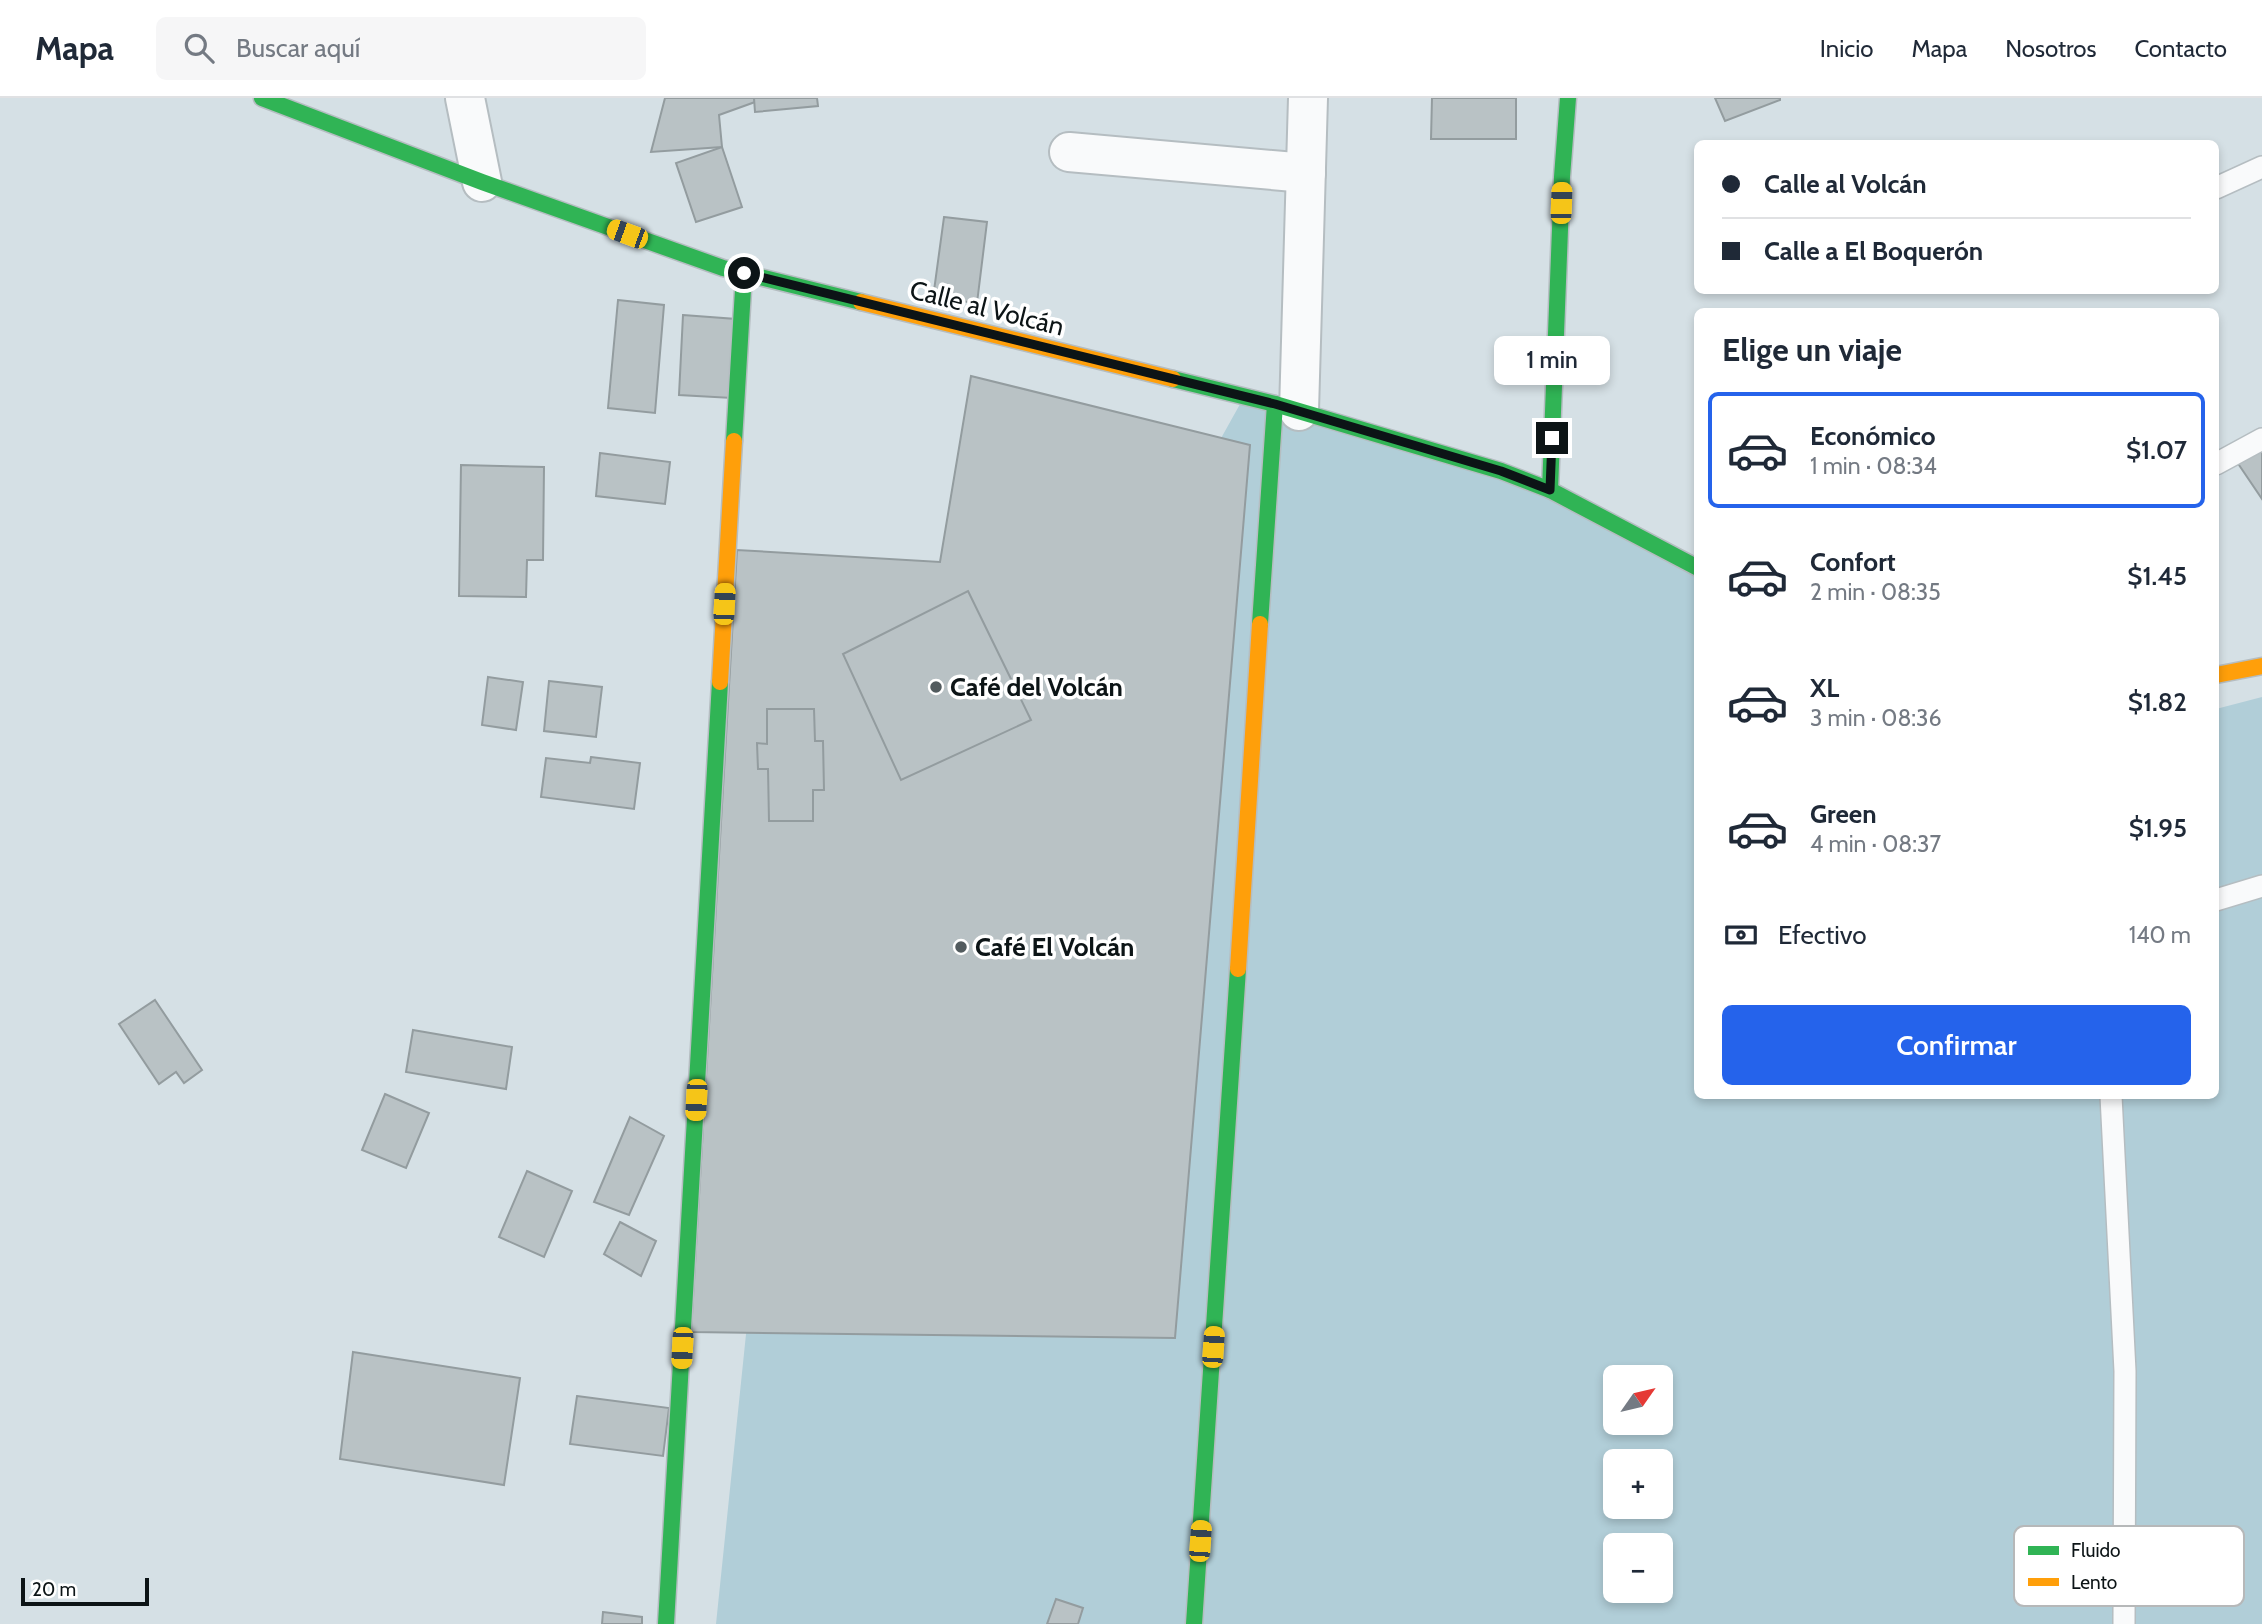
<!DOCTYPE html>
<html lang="es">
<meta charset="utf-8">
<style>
:root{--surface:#fff;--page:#f6f6f7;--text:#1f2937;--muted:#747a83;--line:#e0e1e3;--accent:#2563eb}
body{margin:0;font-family:Cabin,sans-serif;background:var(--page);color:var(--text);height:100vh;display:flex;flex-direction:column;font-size:26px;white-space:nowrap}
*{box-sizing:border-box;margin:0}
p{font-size:23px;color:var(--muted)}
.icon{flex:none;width:38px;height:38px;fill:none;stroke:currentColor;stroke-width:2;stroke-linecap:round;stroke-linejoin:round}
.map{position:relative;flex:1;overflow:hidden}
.side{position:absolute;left:1694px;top:210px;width:525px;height:791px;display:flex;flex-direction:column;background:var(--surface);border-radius:10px;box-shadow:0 4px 10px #0003}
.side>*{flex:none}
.guide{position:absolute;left:1694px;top:42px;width:525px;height:154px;border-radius:10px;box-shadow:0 4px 10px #0003;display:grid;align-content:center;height:154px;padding:0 28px;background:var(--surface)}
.needle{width:46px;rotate:56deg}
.fabs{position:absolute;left:1603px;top:1267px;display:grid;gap:14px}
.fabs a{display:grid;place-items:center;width:70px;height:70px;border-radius:10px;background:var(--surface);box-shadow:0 4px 10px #0003;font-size:35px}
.scale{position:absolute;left:21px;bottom:18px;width:128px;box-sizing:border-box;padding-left:7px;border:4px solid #0c1416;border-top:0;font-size:19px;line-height:24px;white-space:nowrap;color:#0c1416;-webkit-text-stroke:5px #fff;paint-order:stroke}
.end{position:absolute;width:32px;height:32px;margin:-16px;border:9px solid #0c1416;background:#fff;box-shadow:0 0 0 4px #fff}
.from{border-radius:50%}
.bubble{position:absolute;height:49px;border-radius:10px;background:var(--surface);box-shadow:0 4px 10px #0003;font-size:23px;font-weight:600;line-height:49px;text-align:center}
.car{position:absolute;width:21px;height:42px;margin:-21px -10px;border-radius:9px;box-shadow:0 0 5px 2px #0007;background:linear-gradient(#f5c518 24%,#345 0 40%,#f5c518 0 76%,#345 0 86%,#f5c518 0)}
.guide b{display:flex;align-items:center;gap:24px;height:66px;font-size:26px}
.guide b+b{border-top:2px solid var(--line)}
.guide i{width:18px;height:18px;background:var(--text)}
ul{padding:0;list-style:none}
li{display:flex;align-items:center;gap:21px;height:116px;margin:0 14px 10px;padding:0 14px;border:4px solid transparent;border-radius:10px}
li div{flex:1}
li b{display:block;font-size:26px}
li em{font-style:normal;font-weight:600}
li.active{border-color:var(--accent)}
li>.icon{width:63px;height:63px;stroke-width:1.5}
h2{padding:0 28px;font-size:32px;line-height:84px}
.pay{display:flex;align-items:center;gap:18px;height:77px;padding:0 28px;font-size:26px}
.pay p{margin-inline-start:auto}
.action{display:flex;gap:14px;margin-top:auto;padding:14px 28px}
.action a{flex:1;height:80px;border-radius:10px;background:var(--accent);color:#fff;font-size:28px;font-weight:600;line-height:80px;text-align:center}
header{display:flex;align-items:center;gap:42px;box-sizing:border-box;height:98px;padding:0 35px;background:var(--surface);border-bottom:2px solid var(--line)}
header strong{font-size:33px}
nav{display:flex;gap:38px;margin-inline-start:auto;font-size:24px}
.search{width:490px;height:63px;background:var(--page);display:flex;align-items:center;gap:18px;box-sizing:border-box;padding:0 24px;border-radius:10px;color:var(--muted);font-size:26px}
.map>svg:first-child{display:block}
.green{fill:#b1ced8;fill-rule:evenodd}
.building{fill:#b9c2c5;stroke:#939c9f;stroke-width:2}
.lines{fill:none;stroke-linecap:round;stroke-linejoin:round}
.lane-casing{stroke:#b5bdc1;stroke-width:24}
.street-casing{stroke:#b5bdc1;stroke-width:42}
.fast-casing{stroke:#b5bdc1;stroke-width:19}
.slow-casing{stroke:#b5bdc1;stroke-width:19}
.lane{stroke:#f9fafb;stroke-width:21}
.street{stroke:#f9fafb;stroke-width:38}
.fast{stroke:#30b455;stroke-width:16}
.slow{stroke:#ff9f0a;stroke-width:16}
.route{stroke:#0c1416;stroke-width:9}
.poi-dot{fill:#525b5e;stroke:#fff;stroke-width:2.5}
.labels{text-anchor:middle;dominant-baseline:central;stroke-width:7;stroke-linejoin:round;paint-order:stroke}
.street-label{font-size:26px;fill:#0c1416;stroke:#fff}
.poi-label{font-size:26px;font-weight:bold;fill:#0c1416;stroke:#fff;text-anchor:start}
.key{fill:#fff;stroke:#b6b8b9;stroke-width:2}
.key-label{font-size:19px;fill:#0c1416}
</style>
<header>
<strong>Mapa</strong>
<div class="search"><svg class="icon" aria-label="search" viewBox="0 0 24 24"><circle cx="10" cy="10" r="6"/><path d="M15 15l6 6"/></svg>Buscar aquí</div>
<nav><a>Inicio</a><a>Mapa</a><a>Nosotros</a><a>Contacto</a></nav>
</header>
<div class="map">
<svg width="2262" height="1526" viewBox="0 0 2262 1526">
<rect width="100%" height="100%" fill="#d5e0e5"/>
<g class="green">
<path d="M1244,299L1501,373L1697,470L1698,998H2216V802L2262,789V1526H716L768,1024L1060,629ZM1615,1279H1661V1325H1615ZM1615,1363H1661V1409H1615ZM1615,1447H1661V1493H1615Z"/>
<polygon points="2262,599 2262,780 2216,793 2216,611"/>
</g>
<g class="building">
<polygon points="665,0 754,0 755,4 719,17 722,49 651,54"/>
<polygon points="754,0 817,0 818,8 755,14"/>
<polygon points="1432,0 1516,0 1516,41 1431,41"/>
<polygon points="1715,0 1780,0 1780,2 1725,23"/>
<polygon points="722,49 742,109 696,124 676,65"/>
<polygon points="944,119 987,124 977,205 933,200"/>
<polygon points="618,202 664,207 655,315 608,310"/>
<polygon points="683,217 736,221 732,300 679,297"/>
<polygon points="971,278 1250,347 1175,1240 691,1234 737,452 940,464"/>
<polygon points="2262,347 2262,401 2237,364"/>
<polygon points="600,355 670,364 665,406 596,398"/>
<polygon points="461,367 544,369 543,462 527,462 526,499 459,498"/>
<polygon points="968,493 1031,622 901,682 843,556"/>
<polygon points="488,579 523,584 516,632 482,627"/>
<polygon points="549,583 602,589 596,639 544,633"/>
<polygon points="767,611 814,611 815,643 823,643 824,692 813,692 813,723 769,723 768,671 758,671 757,645 767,646"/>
<polygon points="591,659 640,665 634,711 541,699 546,660 590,665"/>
<polygon points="155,902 202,972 184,985 176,974 159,986 119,926"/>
<polygon points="413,932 512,949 506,991 406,974"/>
<polygon points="385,996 429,1015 406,1070 362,1052"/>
<polygon points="630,1019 664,1038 629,1117 594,1104"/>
<polygon points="527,1073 572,1093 544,1159 499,1139"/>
<polygon points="620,1124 656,1143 641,1178 604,1156"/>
<polygon points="353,1254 520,1280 504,1387 340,1361"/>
<polygon points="577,1298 669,1310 663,1358 570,1346"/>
<polygon points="1056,1501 1083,1510 1078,1526 1047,1526"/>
<polygon points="603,1514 642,1519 642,1526 602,1526"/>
</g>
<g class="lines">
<defs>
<g id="lane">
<polyline points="2216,90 2262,69"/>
<polyline points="2216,366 2262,341"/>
<polyline points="2216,802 2262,788"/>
<polyline points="2111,998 2125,1273 2124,1526"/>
</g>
<g id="street">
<polyline points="465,0 482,84"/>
<polyline points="1069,54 1306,75"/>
<polyline points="1299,313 1308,0"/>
</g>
<g id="fast">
<polyline points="262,0 482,84 723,170 861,204"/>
<polyline points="1173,281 1275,306 1501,373 1550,392 1698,470"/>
<polyline points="734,343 744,175"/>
<polyline points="1550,392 1562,79 1568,0"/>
<polyline points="1260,526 1275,306"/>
<polyline points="666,1526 720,584"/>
<polyline points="1194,1526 1238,871"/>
</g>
<g id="slow">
<polyline points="861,204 1173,281"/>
<polyline points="2216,577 2262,568"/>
<polyline points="720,584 734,343"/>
<polyline points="1238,871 1260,526"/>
</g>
</defs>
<use href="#lane" class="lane-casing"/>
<use href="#street" class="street-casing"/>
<use href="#fast" class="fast-casing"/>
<use href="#slow" class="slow-casing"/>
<use href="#lane" class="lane"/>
<use href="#street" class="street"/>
<use href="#fast" class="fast"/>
<use href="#slow" class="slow"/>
</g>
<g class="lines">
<polyline class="route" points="744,175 1275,306 1501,373 1550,392 1552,340"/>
</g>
<g class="poi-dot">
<circle cx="936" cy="589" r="7"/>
<circle cx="961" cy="849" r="7"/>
</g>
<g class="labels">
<g class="street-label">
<text transform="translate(987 210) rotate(14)">Calle al Volcán</text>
</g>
<g class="poi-label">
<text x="950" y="589">Café del Volcán</text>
<text x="975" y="849">Café El Volcán</text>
</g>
</g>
<rect x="2014" y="1428" width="230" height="80" rx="10" class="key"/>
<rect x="2028" y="1448" width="31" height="9" fill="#30b455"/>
<rect x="2028" y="1480" width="31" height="8" fill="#ff9f0a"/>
<g class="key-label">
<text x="2071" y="1459">Fluido</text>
<text x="2071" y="1491">Lento</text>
</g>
</svg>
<div class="fabs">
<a><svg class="needle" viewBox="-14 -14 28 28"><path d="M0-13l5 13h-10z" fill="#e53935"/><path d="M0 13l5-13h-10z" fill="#747a83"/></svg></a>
<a>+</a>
<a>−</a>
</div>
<div class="scale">20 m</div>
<i class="end from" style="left:744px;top:175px"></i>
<i class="end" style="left:1552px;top:340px"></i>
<div class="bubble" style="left:1494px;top:238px;width:116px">1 min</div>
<i class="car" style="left:1561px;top:105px;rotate:2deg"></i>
<i class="car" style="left:627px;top:136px;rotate:290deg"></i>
<i class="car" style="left:724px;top:506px;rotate:3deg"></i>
<i class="car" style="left:696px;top:1002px;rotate:183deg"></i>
<i class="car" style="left:1213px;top:1249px;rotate:4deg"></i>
<i class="car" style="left:682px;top:1250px;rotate:183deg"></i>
<i class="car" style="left:1200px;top:1443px;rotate:4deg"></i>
<div class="guide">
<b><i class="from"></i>Calle al Volcán</b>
<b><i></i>Calle a El Boquerón</b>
</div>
<section class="side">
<h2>Elige un viaje</h2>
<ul>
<li class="active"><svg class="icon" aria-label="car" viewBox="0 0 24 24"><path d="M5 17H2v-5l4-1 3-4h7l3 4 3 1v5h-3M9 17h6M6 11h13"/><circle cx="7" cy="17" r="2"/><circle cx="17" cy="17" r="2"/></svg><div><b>Económico</b><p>1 min · 08:34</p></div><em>$1.07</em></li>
<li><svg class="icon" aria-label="car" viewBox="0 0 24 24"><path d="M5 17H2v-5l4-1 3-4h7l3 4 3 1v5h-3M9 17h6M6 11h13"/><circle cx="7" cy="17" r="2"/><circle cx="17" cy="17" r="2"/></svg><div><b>Confort</b><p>2 min · 08:35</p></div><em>$1.45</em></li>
<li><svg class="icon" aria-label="car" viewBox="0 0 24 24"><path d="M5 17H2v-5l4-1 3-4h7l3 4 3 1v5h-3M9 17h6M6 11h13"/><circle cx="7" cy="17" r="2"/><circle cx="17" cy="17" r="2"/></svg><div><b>XL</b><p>3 min · 08:36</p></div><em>$1.82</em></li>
<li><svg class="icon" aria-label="car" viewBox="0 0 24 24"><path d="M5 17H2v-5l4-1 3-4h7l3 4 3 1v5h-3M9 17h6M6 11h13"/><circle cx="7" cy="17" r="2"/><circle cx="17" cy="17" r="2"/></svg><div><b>Green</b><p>4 min · 08:37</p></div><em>$1.95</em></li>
</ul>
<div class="pay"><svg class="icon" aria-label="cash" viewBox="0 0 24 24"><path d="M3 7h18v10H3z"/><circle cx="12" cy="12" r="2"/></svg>Efectivo<p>140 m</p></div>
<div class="action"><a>Confirmar</a></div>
</section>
</div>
